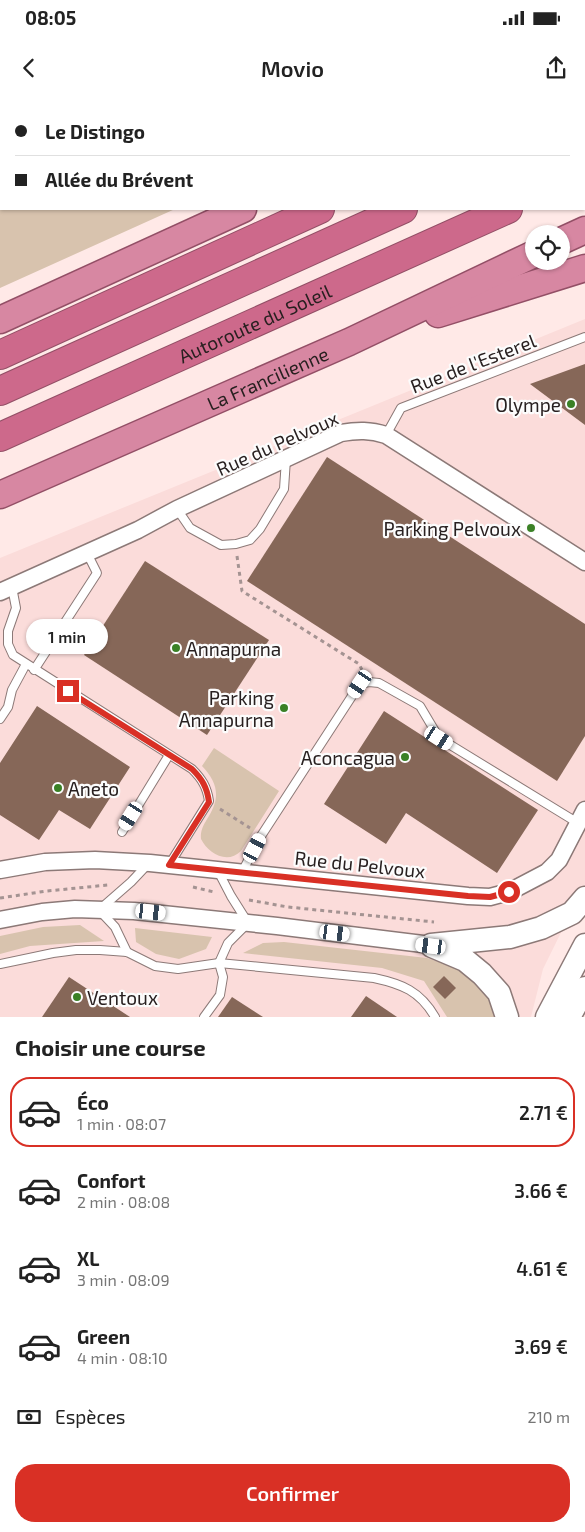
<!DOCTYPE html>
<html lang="fr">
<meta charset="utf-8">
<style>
:root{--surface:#fff;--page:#f6f6f6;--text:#222;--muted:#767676;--line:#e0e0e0;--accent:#d93025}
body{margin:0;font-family:"Exo 2",sans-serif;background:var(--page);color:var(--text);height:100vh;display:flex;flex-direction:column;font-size:19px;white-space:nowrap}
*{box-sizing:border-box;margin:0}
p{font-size:16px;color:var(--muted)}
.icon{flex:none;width:28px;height:28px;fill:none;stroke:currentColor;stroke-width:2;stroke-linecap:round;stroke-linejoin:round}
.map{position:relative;height:917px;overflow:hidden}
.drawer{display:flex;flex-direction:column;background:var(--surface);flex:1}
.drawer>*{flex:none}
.banner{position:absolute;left:0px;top:0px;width:585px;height:110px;box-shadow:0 1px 4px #0004;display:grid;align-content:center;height:110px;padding:0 15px;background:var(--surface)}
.tools{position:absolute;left:525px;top:125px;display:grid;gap:10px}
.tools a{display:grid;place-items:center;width:45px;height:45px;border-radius:50%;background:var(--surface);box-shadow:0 1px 4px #0004;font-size:25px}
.end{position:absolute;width:22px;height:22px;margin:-11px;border:6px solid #d93025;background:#fff;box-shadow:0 0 0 2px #fff}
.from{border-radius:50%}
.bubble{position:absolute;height:35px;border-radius:18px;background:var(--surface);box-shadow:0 1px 4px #0004;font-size:16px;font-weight:600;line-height:35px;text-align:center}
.car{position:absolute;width:15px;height:30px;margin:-15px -8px;border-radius:6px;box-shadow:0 0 4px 1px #0007;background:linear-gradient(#fff 24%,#345 0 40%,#fff 0 76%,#345 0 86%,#fff 0)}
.banner b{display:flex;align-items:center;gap:18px;height:48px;font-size:19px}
.banner b+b{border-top:1px solid var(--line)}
.banner i{width:12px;height:12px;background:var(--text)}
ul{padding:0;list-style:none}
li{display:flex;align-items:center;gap:15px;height:70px;margin:0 10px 8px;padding:0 5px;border:2px solid transparent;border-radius:20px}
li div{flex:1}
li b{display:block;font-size:19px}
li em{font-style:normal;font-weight:600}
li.selected{border-color:var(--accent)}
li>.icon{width:45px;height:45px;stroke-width:1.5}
h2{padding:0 15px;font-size:22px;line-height:60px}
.pay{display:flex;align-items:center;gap:12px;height:55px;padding:0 15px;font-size:19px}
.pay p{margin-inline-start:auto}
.action{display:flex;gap:10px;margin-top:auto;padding:10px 15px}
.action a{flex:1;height:58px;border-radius:20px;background:var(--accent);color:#fff;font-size:20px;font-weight:600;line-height:58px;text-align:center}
.status{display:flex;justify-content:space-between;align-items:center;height:35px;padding:0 25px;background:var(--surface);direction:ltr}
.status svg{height:14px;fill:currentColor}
header{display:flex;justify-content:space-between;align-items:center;height:65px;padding:0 15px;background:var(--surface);font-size:22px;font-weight:600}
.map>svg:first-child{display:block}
.built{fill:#fbdcda}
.green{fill:#d8c3ae}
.building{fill:#866758}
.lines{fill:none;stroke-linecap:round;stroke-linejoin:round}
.service-casing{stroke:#8c7977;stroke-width:10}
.minor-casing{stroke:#8c7977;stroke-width:19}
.secondary-casing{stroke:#8c7977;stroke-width:25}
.trunk-casing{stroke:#934f66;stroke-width:29}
.motorway-casing{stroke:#934f66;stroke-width:30}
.path{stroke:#a49392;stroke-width:3;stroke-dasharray:4 4;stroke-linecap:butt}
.service{stroke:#fff;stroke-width:8}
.minor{stroke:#fff;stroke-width:16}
.secondary{stroke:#fff;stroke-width:22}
.trunk{stroke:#d787a2;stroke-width:26}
.motorway{stroke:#cd698b;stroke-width:28}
.route{stroke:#d93025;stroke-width:6}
.poi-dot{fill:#3a8126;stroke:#fcfcfc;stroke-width:2}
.labels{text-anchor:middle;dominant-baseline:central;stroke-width:4.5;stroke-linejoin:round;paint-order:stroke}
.street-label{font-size:19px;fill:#282020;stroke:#fcfcfc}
.poi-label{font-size:19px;fill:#282020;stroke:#fcfcfc;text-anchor:end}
</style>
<div class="status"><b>08:05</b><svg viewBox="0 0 49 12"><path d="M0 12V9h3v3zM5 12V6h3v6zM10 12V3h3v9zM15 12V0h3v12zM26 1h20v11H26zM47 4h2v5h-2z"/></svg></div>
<header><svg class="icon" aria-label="back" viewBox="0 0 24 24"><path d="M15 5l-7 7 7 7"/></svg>Movio<svg class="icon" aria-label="share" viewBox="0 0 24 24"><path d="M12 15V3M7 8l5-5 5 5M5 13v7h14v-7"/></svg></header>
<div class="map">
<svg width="585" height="917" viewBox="0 0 585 917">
<rect width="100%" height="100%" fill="#ffe9e7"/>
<polygon class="built" points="585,219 585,784 543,869 531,917 0,917 0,458"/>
<g class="green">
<polygon points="0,0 414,0 1,1 1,109 175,109 0,188"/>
<path d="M214,648L279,691L241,751C227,765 208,753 201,739C200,730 204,724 209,716C221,696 217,682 202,666Z"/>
<polygon points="80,825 104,841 30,846 0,854 0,836 43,827"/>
<polygon points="135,828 212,837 206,849 179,859 156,854 136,842"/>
<polygon points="284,842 427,858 459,869 478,881 491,899 497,917 447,917 424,881 382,868 243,853 263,843"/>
</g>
<g class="building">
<polygon points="585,264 585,325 530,284"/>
<polygon points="327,357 585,524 585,636 557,681 247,481"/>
<polygon points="145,461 269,540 207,635 84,555"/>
<polygon points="37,606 130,667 90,729 59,710 39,740 0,715 0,663"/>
<polygon points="384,611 538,710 497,773 406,713 386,744 324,704"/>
<polygon points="444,876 456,888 445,899 433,887"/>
<polygon points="69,877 130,917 42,917"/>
<polygon points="366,896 397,917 351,917"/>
<polygon points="232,897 263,917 218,917"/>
</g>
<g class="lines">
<defs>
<g id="service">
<polyline points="386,335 401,308 585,237"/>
<polyline points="177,409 190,428 221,445 236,444 250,440 260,429 284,389 286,359"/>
<path d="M12,487L16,508L8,531V544L13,555L192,669C202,679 207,687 209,701L169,765"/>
<polyline points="34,570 97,473 87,453"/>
<polyline points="0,619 8,607 12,590 26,564"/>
<polyline points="122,732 169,655"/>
<polyline points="242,772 261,736 352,596 360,584 369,582 379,583 420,606 439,638 578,723"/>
<polyline points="127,852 115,827 99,810 131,782 148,764"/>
<path d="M0,864L53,853L76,850H100L127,852L155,866L178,869L219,863L374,878C402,884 420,891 435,917"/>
<polyline points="204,917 220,895 223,877 219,863 228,843 248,823 231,796 218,771"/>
</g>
<g id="minor">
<path d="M0,492L138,430L177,409L341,333C358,330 370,330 386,335L585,462"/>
<polyline points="0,770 45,762 95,760 150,763 468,796 490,797 509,792 547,772 559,760 585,710"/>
<polyline points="0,820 42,812 75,809 134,811 277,826 431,845"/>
</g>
<g id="secondary">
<polyline points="431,845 510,837 541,828 572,813 585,798"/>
<polyline points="432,846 465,860 482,874 499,893 507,917"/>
<polyline points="547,917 585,845"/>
<polyline points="569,917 585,888"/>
</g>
<g id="trunk">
<polyline points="482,1 484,0"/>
<polyline points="561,141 585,130"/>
<polyline points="438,214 585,168"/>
<polyline points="0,220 243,109"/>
<path id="s1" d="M0,395L349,242L534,154"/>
</g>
<g id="motorway">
<polyline points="557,1 560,0"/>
<polyline points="584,27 585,27"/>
<polyline points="584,74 585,74"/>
<polyline points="0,255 320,109"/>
<polyline points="0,291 403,109"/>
<path id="s2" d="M0,337L508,109"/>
</g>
</defs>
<use href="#service" class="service-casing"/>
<use href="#minor" class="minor-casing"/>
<use href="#secondary" class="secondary-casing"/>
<use href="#trunk" class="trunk-casing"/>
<use href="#motorway" class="motorway-casing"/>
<g class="path">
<polyline points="237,456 242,491 359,564 362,570"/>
<polyline points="220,709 250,728"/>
<polyline points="193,787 214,792"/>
<polyline points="0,798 47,791 108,785"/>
<polyline points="249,800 288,807 434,822"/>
</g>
<use href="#service" class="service"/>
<use href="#minor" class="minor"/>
<use href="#secondary" class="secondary"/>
<use href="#trunk" class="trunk"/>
<use href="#motorway" class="motorway"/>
</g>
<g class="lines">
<path class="route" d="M68,591L192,669C202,679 207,687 209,702L169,765L468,796L490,797L509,792"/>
</g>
<g class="poi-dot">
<circle cx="571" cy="304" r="5"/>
<circle cx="531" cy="428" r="5"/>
<circle cx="176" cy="548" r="5"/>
<circle cx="284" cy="608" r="5"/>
<circle cx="405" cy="657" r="5"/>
<circle cx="58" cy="688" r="5"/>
<circle cx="77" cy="897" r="5"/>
</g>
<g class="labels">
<g class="street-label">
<text stroke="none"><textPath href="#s2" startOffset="279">Autoroute du Soleil</textPath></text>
<text transform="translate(473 263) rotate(-21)">Rue de l'Esterel</text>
<text stroke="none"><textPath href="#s1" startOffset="292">La Francilienne</textPath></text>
<text transform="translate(277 343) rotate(-24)">Rue du Pelvoux</text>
<text transform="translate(360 764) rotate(6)">Rue du Pelvoux</text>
</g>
<g class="poi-label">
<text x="561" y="304">Olympe</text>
<text x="521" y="428">Parking Pelvoux</text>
<text x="186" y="548" text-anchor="start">Annapurna</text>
<text x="274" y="597">Parking<tspan x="274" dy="22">Annapurna</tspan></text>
<text x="395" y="657">Aconcagua</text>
<text x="68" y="688" text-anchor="start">Aneto</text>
<text x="87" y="897" text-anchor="start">Ventoux</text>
</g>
</g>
</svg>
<div class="tools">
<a><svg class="icon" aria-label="locate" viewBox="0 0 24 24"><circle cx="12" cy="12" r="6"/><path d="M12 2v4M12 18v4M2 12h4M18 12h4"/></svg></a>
</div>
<i class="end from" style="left:509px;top:792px"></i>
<i class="end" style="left:68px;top:591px"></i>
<div class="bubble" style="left:26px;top:519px;width:82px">1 min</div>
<i class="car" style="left:360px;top:584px;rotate:214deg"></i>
<i class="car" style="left:439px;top:638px;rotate:122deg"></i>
<i class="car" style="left:131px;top:716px;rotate:212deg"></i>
<i class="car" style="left:255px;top:748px;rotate:28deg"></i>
<i class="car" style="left:151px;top:812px;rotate:96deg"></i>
<i class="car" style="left:335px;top:833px;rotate:97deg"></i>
<i class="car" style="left:431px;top:846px;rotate:277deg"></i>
<div class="banner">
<b><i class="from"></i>Le Distingo</b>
<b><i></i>Allée du Brévent</b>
</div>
</div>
<section class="drawer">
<h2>Choisir une course</h2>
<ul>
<li class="selected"><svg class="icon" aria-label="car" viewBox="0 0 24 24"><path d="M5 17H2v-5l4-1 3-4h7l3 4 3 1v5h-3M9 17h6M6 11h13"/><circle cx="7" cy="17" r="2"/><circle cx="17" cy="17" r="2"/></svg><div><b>Éco</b><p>1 min · 08:07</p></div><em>2.71 €</em></li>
<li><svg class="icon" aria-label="car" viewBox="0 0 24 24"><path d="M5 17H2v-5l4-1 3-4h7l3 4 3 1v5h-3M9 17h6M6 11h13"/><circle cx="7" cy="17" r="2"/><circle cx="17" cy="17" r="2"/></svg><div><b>Confort</b><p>2 min · 08:08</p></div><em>3.66 €</em></li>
<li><svg class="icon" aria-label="car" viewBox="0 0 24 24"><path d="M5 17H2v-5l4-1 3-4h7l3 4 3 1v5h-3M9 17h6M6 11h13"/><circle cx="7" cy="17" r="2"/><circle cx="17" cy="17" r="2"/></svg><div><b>XL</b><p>3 min · 08:09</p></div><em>4.61 €</em></li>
<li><svg class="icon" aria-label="car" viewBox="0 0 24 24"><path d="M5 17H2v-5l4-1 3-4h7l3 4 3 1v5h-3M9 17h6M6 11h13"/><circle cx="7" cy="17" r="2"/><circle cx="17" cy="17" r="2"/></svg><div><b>Green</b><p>4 min · 08:10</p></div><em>3.69 €</em></li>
</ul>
<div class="pay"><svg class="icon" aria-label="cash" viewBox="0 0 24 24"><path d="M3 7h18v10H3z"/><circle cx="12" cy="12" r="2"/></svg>Espèces<p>210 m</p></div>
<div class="action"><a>Confirmer</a></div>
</section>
